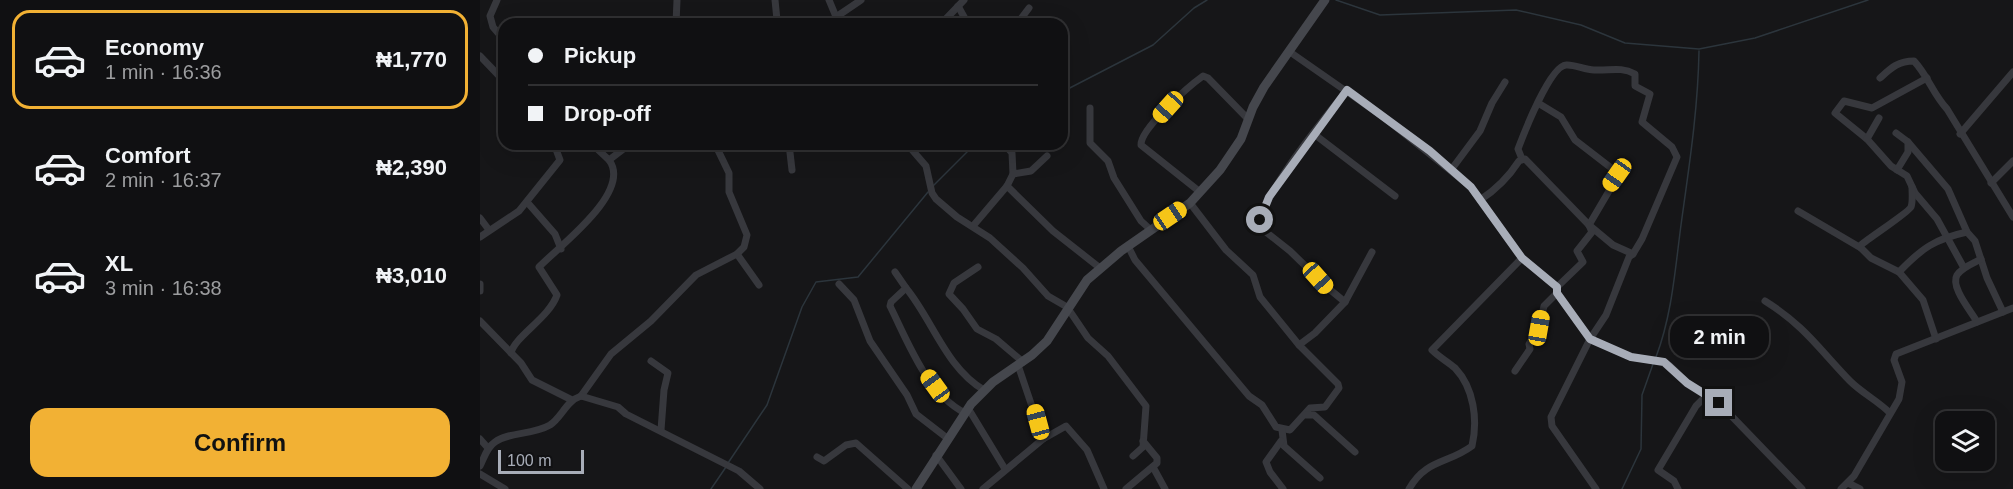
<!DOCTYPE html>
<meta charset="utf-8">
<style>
:root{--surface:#101012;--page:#19191b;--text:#f1f3f6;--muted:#9c9d9f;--line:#303032;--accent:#f2b134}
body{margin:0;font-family:Helvetica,sans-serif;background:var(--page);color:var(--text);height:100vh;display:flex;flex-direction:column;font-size:22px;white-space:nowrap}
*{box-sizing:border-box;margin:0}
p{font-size:20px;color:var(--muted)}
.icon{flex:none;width:33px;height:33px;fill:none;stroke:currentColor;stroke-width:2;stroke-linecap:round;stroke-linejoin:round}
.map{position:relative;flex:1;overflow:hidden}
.drawer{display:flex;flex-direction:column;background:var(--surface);width:480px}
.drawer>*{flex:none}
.top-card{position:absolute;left:18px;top:18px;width:570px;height:132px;border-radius:18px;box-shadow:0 6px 24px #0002,0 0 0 2px var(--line);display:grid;align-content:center;height:132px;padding:0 30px;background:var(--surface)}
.fabs{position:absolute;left:1455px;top:411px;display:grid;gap:12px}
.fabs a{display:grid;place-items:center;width:60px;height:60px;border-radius:12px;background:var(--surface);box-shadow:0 6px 24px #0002,0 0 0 2px var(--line);font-size:30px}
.scale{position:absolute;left:18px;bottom:15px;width:86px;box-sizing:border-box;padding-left:6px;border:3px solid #a8adb8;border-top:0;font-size:16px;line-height:21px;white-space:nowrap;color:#a8adb8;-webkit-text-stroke:4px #111113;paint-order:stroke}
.end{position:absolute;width:27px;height:27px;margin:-14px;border:8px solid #a8adb8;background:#111;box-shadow:0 0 0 3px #111}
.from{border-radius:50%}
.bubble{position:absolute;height:42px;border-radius:18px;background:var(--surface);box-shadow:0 6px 24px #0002,0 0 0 2px var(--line);font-size:20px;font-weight:800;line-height:42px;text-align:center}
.car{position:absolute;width:18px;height:36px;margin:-18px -9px;border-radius:8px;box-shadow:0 0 4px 2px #0007;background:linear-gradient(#f5c518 24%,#345 0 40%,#f5c518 0 76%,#345 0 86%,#f5c518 0)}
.top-card b{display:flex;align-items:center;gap:21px;height:57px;font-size:22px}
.top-card b+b{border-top:2px solid var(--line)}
.top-card i{width:15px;height:15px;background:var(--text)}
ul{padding:10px 0 0;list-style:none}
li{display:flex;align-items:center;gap:18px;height:99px;margin:0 12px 9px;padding:0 18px;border:3px solid transparent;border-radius:18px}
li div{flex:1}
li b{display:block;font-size:22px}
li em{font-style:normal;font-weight:800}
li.current{border-color:var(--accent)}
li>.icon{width:54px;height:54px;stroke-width:1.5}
.primary-button{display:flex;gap:12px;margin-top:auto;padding:12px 30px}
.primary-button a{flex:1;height:69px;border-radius:18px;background:var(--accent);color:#111;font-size:24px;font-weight:800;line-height:69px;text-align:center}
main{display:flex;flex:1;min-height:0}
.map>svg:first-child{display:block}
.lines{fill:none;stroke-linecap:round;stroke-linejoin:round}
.stream{stroke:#2c353c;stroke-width:1.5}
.street{stroke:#37383d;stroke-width:7}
.secondary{stroke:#45474d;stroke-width:9}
.route{stroke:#a8adb8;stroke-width:8}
</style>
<main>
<section class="drawer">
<ul>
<li class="current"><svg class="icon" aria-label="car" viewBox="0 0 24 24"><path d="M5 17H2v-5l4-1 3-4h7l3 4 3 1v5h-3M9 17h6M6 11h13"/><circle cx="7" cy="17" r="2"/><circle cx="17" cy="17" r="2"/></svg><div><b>Economy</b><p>1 min · 16:36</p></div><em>₦1,770</em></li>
<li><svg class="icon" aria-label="car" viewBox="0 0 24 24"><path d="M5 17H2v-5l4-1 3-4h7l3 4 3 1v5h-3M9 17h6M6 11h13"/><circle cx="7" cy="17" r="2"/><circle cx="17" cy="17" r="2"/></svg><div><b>Comfort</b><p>2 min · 16:37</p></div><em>₦2,390</em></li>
<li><svg class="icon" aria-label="car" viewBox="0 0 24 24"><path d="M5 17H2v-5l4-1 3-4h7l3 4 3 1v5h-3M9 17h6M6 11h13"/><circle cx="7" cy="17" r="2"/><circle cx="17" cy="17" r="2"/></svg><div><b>XL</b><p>3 min · 16:38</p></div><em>₦3,010</em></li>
</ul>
<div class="primary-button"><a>Confirm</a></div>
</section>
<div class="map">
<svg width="1533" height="489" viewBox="0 0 1533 489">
<rect width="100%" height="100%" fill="#161618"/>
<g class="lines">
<g class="stream">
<polyline points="856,0 900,15 1036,10 1101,25 1145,43 1219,49 1275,38 1388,0"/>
<polyline points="582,92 673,45 714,8 727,0"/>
<polyline points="453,186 495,144"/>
<path d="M1176,357C1192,315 1195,270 1201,225C1209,167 1218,110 1219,51"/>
<polyline points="248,463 287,405 322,307 336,282 378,277 448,192"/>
<polyline points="231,489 246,467"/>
<polyline points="1142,489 1161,449 1162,395 1173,364"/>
</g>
<g class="street">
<polyline points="17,0 10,16 13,27 24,40"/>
<polyline points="349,0 359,24"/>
<polyline points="478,6 488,24"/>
<polyline points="356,17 381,0"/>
<polyline points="196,24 197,0"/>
<polyline points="277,24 297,20 295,0"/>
<polyline points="461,24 484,0"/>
<polyline points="537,24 549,8"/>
<polyline points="810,52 906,119 991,187 1042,258 1077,287"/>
<polyline points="0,56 24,81"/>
<polyline points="21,77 24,58"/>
<path d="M1400,78C1411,68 1418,61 1434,61C1448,76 1453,94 1467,109L1533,217"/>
<polyline points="1447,78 1392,108 1364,101 1355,113 1387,139 1411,166 1427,176 1435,193 1457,219 1484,268"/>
<polyline points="1058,103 1081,117 1095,140 1139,174 1109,225"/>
<polyline points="610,108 610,143 628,161 634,178 661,221 671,230"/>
<polyline points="1416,133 1428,142 1428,152 1417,170"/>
<polyline points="834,134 915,196"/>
<polyline points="1480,134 1533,72"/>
<polyline points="1387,139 1399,118"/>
<polyline points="1428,142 1468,189 1487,232 1495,241 1507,278 1523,312"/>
<polyline points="112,144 129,160 150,144"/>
<polyline points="309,144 312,170"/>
<polyline points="427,144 446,166 452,193 456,199 477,217 510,238 543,268 568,296 587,307 608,338 628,356 666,406 663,447 653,456"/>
<polyline points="526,146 532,153 533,174"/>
<path d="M1042,159L1038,149C1044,133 1070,66 1086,65C1094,64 1105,70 1114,70C1130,71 1140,66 1155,74V86L1170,94L1162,122L1192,147L1197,157L1162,239L1153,254"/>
<polyline points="971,170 1000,131 1012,103 1025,82"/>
<polyline points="1511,183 1533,161"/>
<polyline points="527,186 573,231 620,268"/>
<path d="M1432,187C1432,193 1433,202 1431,207C1429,212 1389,238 1381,245V248L1391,258L1419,272L1443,300L1456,339"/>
<path d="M720,192L661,145C660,129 709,86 723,76L728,78L768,119"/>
<path d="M1000,200C1017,189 1028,178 1039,161L1045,159L1109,225L1133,245L1153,254L1149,257L1126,315L1110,339L1071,417L1072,426L1116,489"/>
<polyline points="47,202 75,234 81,249"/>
<polyline points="1318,211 1381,248"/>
<polyline points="0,218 9,230"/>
<polyline points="1109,225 1112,232 1097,251 1103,262 1077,287 1077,293 1110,339 1151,357 1184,362 1190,366 1207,383 1239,403 1322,489"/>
<polyline points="493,226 527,186 533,174 551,171 567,156"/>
<polyline points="0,237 39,211 80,160 74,144"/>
<polyline points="648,246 655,260 769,396 782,405 796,427 810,430 830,408 845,407 859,388 858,384 819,345 780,297 773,275 746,250 710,203"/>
<polyline points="257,254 279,285"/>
<polyline points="498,267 474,283 469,294 483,309 497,329 516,339 543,362"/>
<path d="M415,272L426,288L411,302L410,306C428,342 447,394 485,413"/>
<path d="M1419,272C1442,248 1455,239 1487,232"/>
<polyline points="0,284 0,291"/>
<polyline points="359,284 374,300 390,341 427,395 436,414 467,438"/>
<path d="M426,288C452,319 466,368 504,390"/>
<path d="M1285,301C1325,326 1339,349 1370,381C1382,393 1398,401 1410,413"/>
<path d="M865,302L848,288L810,251L781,228C776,200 847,115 867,90"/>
<polyline points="0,321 41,363 52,380 92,400"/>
<path d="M1497,322C1491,311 1470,287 1477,275C1482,267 1494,263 1501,259"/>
<polyline points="819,345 835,333 865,302 892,252"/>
<path d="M31,353C35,336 69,318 77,295L59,267C78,247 153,192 129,160"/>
<polyline points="171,361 188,373 184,390 181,430"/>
<polyline points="538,365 563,439"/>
<polyline points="1035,371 1050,349 1049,344 1059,328 1064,306 1077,293"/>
<polyline points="101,396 131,354 171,321 216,275 257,254 264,247 267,235 249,192 249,173 235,144"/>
<polyline points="488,408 525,469"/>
<polyline points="826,415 834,415 875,452"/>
<polyline points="802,430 804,446 840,478"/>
<polyline points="0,439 8,448"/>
<polyline points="801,441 786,462 790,472 803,489"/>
<polyline points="456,455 481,489"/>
<polyline points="337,457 344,461 366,445 376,443 428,489"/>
<path d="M0,466C4,458 7,447 15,442C28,432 53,435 70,425C82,417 86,401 101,396L138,407L146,414L259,471L280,489"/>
<polyline points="673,467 685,489"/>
<polyline points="0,474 25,489"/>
<polyline points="1368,483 1380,489"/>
<polyline points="503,489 563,439 586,426 607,450 624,489"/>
<polyline points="646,489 677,463 677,458 663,441"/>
<path d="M929,489C946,459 968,464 992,446C998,420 994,388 975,368C968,362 959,357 952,350L1042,258"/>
<polyline points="1198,489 1194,481 1178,470 1216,406 1226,396"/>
<polyline points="1361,489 1374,476 1419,399 1422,382 1414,360 1416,354 1533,308"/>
</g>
<polyline class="secondary" points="436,489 491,404 513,382 552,355 567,341 607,280 641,251 710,203 740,170 761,139 773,107 784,87 845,0"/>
</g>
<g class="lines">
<polyline class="route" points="780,220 789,197 867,90 950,151 991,187 1042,258 1077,287 1077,293 1110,339 1151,357 1184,362 1207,383 1239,403"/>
</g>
</svg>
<div class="fabs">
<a><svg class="icon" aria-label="layers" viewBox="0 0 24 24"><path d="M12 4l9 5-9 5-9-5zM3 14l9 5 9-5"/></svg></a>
</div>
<div class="scale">100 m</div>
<i class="end from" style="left:780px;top:220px"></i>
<i class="end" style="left:1239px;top:403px"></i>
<div class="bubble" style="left:1190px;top:316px;width:99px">2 min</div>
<i class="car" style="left:688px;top:107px;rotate:222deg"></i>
<i class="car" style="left:1137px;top:175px;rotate:215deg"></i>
<i class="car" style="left:690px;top:216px;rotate:56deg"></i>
<i class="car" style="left:838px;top:278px;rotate:138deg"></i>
<i class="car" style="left:1059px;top:328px;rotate:10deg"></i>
<i class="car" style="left:455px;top:386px;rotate:324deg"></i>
<i class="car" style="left:558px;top:422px;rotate:345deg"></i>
<div class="top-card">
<b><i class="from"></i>Pickup</b>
<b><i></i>Drop-off</b>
</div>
</div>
</main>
